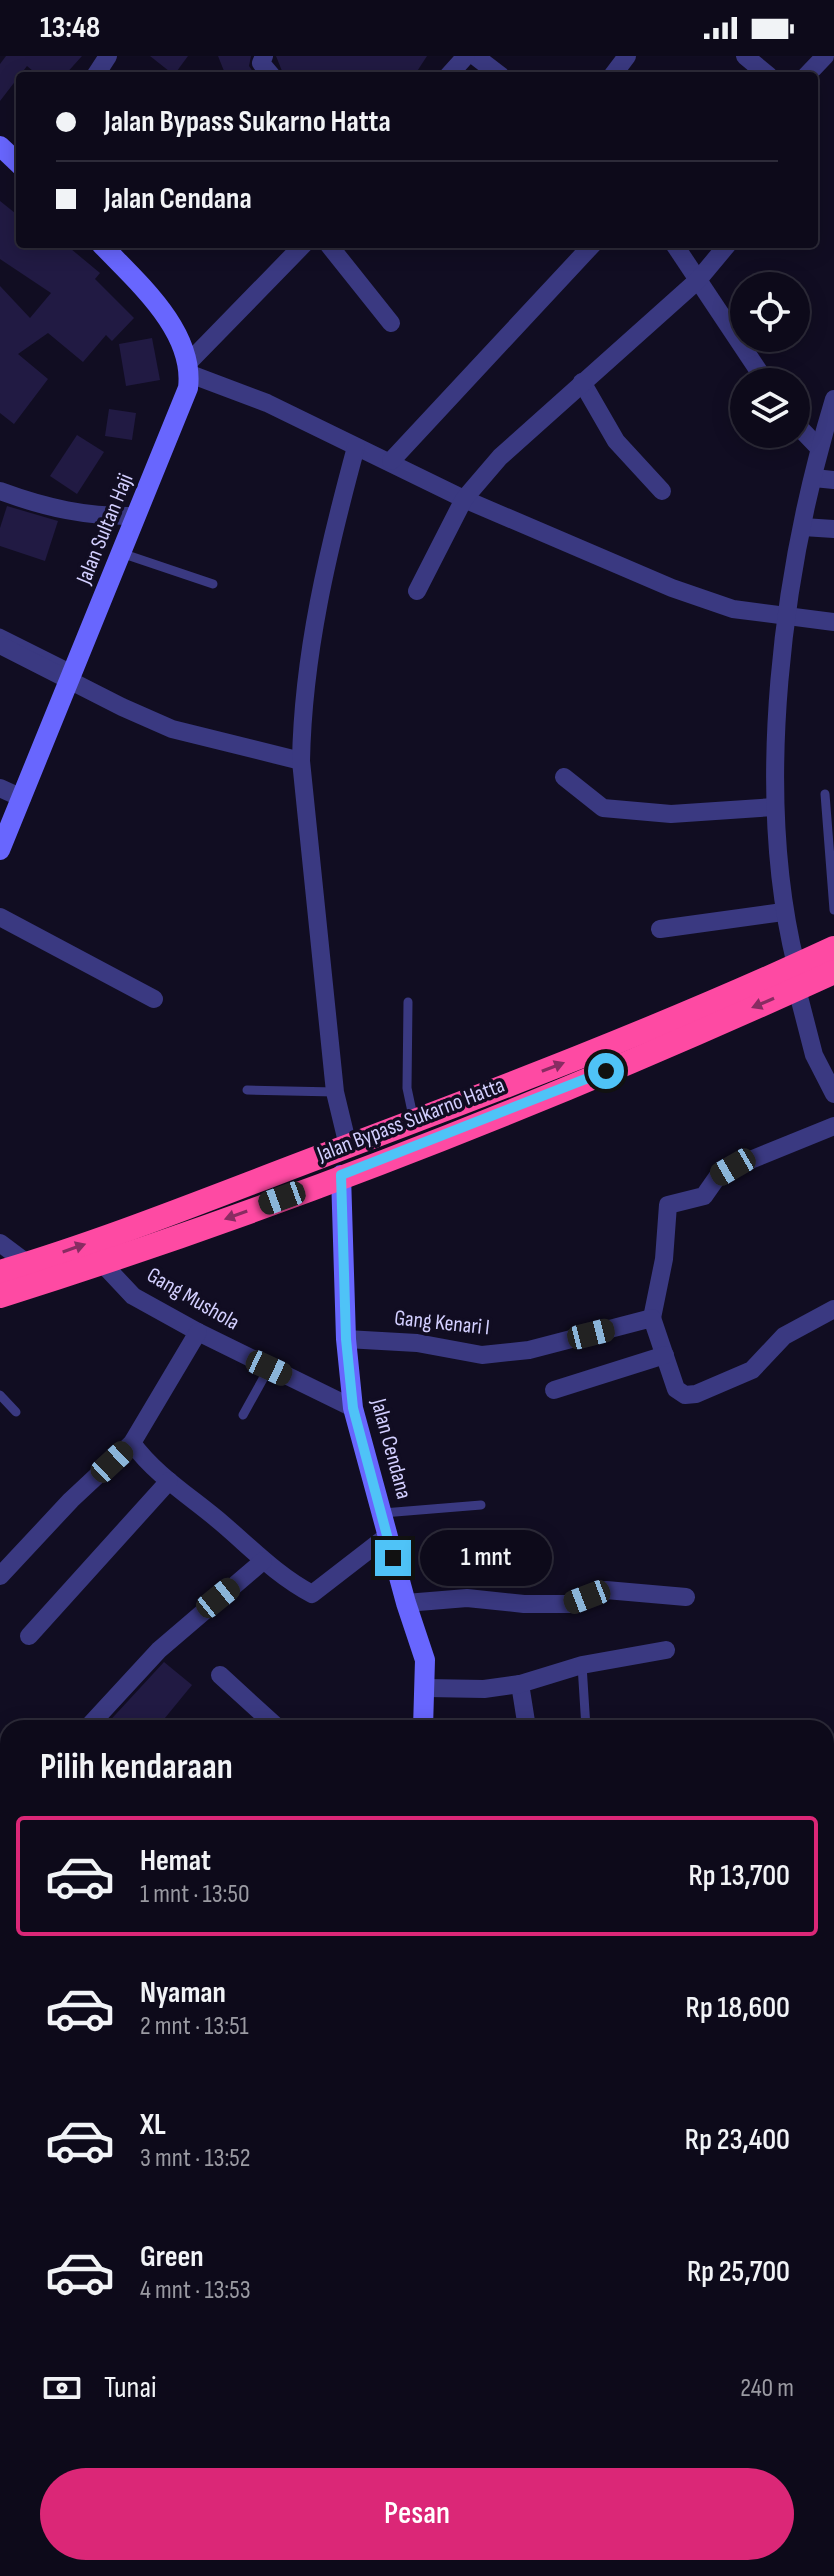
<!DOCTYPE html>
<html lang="id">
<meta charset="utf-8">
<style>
:root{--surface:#0d0a1a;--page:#1b1827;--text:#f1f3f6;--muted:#9a9aa2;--line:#2d2b39;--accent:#db2777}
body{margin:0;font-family:"Sofia Sans Condensed",sans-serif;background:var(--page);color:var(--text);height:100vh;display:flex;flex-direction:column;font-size:30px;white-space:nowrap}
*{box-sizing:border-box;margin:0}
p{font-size:26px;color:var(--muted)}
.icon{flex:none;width:44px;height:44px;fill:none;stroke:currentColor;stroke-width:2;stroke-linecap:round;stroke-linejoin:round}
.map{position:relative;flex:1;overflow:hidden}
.drawer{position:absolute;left:0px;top:1664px;width:834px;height:856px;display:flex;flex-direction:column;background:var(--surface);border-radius:24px 24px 0 0;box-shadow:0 4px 20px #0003,0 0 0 2px var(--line)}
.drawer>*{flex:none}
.guide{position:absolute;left:16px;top:16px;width:802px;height:176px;border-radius:8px;box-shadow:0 4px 20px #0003,0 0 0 2px var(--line);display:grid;align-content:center;height:176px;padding:0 40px;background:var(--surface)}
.buttons{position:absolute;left:730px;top:216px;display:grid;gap:16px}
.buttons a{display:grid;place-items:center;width:80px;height:80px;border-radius:50%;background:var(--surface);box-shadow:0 4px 20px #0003,0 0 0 2px var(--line);font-size:40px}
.end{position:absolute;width:36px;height:36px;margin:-18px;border:10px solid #4fc3f7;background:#111;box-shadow:0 0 0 4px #111}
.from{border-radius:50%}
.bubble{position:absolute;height:56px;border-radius:28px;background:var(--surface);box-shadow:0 4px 20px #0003,0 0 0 2px var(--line);font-size:26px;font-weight:600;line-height:56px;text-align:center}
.car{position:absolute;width:24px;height:48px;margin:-24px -12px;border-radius:10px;box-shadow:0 0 6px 2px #0007;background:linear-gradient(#222 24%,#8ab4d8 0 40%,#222 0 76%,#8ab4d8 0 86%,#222 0)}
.guide b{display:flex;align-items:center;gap:28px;height:76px;font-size:30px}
.guide b+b{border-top:2px solid var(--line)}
.guide i{width:20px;height:20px;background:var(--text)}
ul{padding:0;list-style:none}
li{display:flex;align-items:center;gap:24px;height:120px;margin:0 16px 12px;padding:0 24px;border:4px solid transparent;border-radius:8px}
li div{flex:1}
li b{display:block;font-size:30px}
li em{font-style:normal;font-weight:600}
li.current{border-color:var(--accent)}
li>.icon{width:72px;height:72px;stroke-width:1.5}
h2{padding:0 40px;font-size:36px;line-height:96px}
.pay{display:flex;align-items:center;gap:20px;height:88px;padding:0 40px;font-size:30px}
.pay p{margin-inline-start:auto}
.primary-button{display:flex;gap:16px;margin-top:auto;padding:16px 40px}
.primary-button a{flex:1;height:92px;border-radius:48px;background:var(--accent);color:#fff;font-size:32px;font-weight:600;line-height:92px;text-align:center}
.status{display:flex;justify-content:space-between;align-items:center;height:56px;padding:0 40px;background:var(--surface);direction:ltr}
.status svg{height:22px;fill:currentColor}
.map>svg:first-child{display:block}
.building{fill:#211a43}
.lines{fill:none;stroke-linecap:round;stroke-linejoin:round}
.lane{stroke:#3a3981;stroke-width:9}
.street{stroke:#3a3981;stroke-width:18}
.secondary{stroke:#6866fe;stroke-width:20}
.highway{stroke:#fe4aa3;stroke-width:24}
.oneway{fill:#882c62}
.route{stroke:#4fc3f7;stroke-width:10}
.labels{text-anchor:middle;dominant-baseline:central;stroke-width:7;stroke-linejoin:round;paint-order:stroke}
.street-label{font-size:22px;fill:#d3cfff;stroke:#110d22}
</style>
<div class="status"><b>13:48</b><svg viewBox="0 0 49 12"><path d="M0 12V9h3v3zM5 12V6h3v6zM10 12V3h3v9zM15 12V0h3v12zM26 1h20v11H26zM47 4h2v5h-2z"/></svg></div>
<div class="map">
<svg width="834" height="2520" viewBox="0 0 834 2520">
<rect width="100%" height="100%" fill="#110d22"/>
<g class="building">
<polygon points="6,0 82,0 64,20 39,20 27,10 0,45 0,8"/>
<polygon points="150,0 188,0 174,19"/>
<polygon points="218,0 251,0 249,10 256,20 226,20"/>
<polygon points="276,0 427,0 414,20 284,20"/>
<polygon points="0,145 20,161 20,188 65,188 100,217 95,223 134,262 112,285 106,279 83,306 48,277 18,298 48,323 14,368 0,357 0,230 30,262 51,237 0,203"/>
<polygon points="152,282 160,324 126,330 119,288"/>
<polygon points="109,353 136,357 132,384 105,380"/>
<polygon points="77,379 104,396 77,438 50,420"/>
<polygon points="7,450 58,465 45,505 0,490 0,472"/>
<polygon points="164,1606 192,1629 160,1668 154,1664 147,1672 104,1671"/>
</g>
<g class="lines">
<g class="lane">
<polyline points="121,497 213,528"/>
<polyline points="0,577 72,613"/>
<polyline points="825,738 834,854"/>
<polyline points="408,946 407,1032 414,1065"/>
<polyline points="247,1034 335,1036"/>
<polyline points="0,1339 16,1356"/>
<polyline points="243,1359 269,1312"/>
<polyline points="383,1457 481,1449"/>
<polyline points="582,1609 586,1672"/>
<polyline points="826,2169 834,2160"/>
</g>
<g class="street">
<polyline points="264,0 261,7 272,20"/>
<polyline points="475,0 501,20"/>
<polyline points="745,0 769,20"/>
<polyline points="95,20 108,0"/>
<polyline points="448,20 466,0"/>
<polyline points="612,20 627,0"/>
<polyline points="806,20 825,0"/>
<polyline points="328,188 391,267"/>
<polyline points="674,188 766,326"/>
<polyline points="189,306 304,188"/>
<polyline points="190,318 267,347 464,443 672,532 733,553 834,566"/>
<polyline points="582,326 616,385 662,435"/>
<polyline points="796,368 819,392"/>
<polyline points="391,405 593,188"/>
<polyline points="814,422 834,424"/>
<path d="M0,435C46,452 87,461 136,460"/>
<polyline points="803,471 834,473"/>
<polyline points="417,535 464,443 500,401 698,224 728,188"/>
<polyline points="0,589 122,651 172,673 301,705"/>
<polyline points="564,721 603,752 671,758 774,751"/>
<polyline points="0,732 22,742"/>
<polyline points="0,861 154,943"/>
<polyline points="660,873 783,856"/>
<path d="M796,909C753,735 782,514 834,343"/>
<polyline points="797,933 814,999 834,1038"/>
<path d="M348,1090L335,1036L301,705C303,598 328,494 356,391"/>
<polyline points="0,1187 28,1208"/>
<polyline points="103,1208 133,1240 198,1276 353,1352"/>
<polyline points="652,1262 664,1203 668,1149 704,1140 718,1120 733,1111 834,1070"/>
<polyline points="346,1283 417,1287 482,1299 529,1294 652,1262 676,1333 685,1339 696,1338 752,1314 784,1280 834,1253"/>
<polyline points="554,1334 665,1299"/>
<path d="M132,1387C157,1421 193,1442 224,1469C253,1494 278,1520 312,1538L387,1480"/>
<polyline points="0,1520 71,1444 132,1387 198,1276"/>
<polyline points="406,1547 467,1542 524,1548 569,1548 606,1534 686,1541"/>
<polyline points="29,1580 169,1425"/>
<polyline points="220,1619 278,1672"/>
<polyline points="520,1628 527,1672"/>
<polyline points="427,1632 484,1633 520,1628 582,1609 666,1594"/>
<polyline points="87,1672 159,1594 263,1505"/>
<polyline points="0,1760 8,1765"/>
<polyline points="826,1897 834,1889"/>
<polyline points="0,1995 8,1989"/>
<polyline points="0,2101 8,2094"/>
<polyline points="0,2159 8,2169"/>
<polyline points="0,2192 8,2186"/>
<polyline points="826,2194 834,2202"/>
<polyline points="826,2299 834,2291"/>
<polyline points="447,2512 449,2520"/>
<polyline points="156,2520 157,2512"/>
<polyline points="284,2520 297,2512"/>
</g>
<g class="secondary">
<polyline points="0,90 20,109"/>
<path d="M0,794L188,332C195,275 137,226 101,188"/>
<polyline points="341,1119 346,1283 353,1352 406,1547 425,1604 423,1672"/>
<polyline points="735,2512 738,2520"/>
</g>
<g class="highway">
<path d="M0,1216C108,1184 213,1141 319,1101C492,1036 666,970 834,892"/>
<path d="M0,1240C280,1152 567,1038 834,916"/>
</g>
</g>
<defs><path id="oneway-solid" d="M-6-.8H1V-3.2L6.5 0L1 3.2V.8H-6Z" transform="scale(2)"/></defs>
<g class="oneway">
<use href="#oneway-solid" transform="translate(763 947) rotate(157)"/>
<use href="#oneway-solid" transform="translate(553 1011) rotate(-21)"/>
<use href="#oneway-solid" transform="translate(236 1159) rotate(160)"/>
<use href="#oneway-solid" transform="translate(74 1192) rotate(-19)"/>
</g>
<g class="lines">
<polyline class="route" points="393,1502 353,1352 346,1283 341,1119 606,1015"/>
</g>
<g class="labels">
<g class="street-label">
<text transform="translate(105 473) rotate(-68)">Jalan Sultan Haji</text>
<text transform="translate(411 1064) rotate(-21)">Jalan Bypass Sukarno Hatta</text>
<text transform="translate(193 1243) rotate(30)">Gang Mushola</text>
<text transform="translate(442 1267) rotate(6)">Gang Kenari I</text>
<text transform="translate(391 1393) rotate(75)">Jalan Cendana</text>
</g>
</g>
</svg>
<div class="buttons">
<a><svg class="icon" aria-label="locate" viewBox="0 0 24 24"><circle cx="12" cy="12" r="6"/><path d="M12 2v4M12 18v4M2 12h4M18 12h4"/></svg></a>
<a><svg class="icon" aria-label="layers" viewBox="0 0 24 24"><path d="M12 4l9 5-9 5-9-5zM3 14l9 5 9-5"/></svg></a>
</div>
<i class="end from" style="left:606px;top:1015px"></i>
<i class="end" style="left:393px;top:1502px"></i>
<div class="bubble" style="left:420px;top:1474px;width:132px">1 mnt</div>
<i class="car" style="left:733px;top:1111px;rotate:240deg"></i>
<i class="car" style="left:282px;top:1142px;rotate:250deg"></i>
<i class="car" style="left:591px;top:1278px;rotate:76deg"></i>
<i class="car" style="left:269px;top:1312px;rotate:115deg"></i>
<i class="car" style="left:112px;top:1406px;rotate:47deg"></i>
<i class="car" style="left:587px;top:1541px;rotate:249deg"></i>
<i class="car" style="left:218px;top:1542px;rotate:51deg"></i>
<div class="guide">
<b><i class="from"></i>Jalan Bypass Sukarno Hatta</b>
<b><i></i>Jalan Cendana</b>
</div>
<section class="drawer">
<h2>Pilih kendaraan</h2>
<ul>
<li class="current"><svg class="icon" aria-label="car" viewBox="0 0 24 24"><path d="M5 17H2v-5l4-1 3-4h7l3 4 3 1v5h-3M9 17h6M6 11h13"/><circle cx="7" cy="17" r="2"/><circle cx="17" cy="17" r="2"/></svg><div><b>Hemat</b><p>1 mnt · 13:50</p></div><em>Rp 13,700</em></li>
<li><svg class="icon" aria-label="car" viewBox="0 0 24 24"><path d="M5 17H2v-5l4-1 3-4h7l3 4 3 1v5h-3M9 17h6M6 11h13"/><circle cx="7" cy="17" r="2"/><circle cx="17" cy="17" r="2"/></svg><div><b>Nyaman</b><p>2 mnt · 13:51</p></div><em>Rp 18,600</em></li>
<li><svg class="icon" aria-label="car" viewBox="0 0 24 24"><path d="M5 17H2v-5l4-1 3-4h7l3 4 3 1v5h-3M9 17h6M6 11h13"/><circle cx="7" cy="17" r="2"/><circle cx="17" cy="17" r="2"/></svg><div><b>XL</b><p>3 mnt · 13:52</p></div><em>Rp 23,400</em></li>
<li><svg class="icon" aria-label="car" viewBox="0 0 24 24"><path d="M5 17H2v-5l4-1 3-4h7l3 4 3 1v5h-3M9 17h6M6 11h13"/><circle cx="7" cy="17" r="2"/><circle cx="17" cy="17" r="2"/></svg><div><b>Green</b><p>4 mnt · 13:53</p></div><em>Rp 25,700</em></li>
</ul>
<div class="pay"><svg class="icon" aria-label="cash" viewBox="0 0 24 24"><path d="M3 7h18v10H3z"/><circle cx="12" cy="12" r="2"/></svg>Tunai<p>240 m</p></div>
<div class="primary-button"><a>Pesan</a></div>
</section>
</div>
